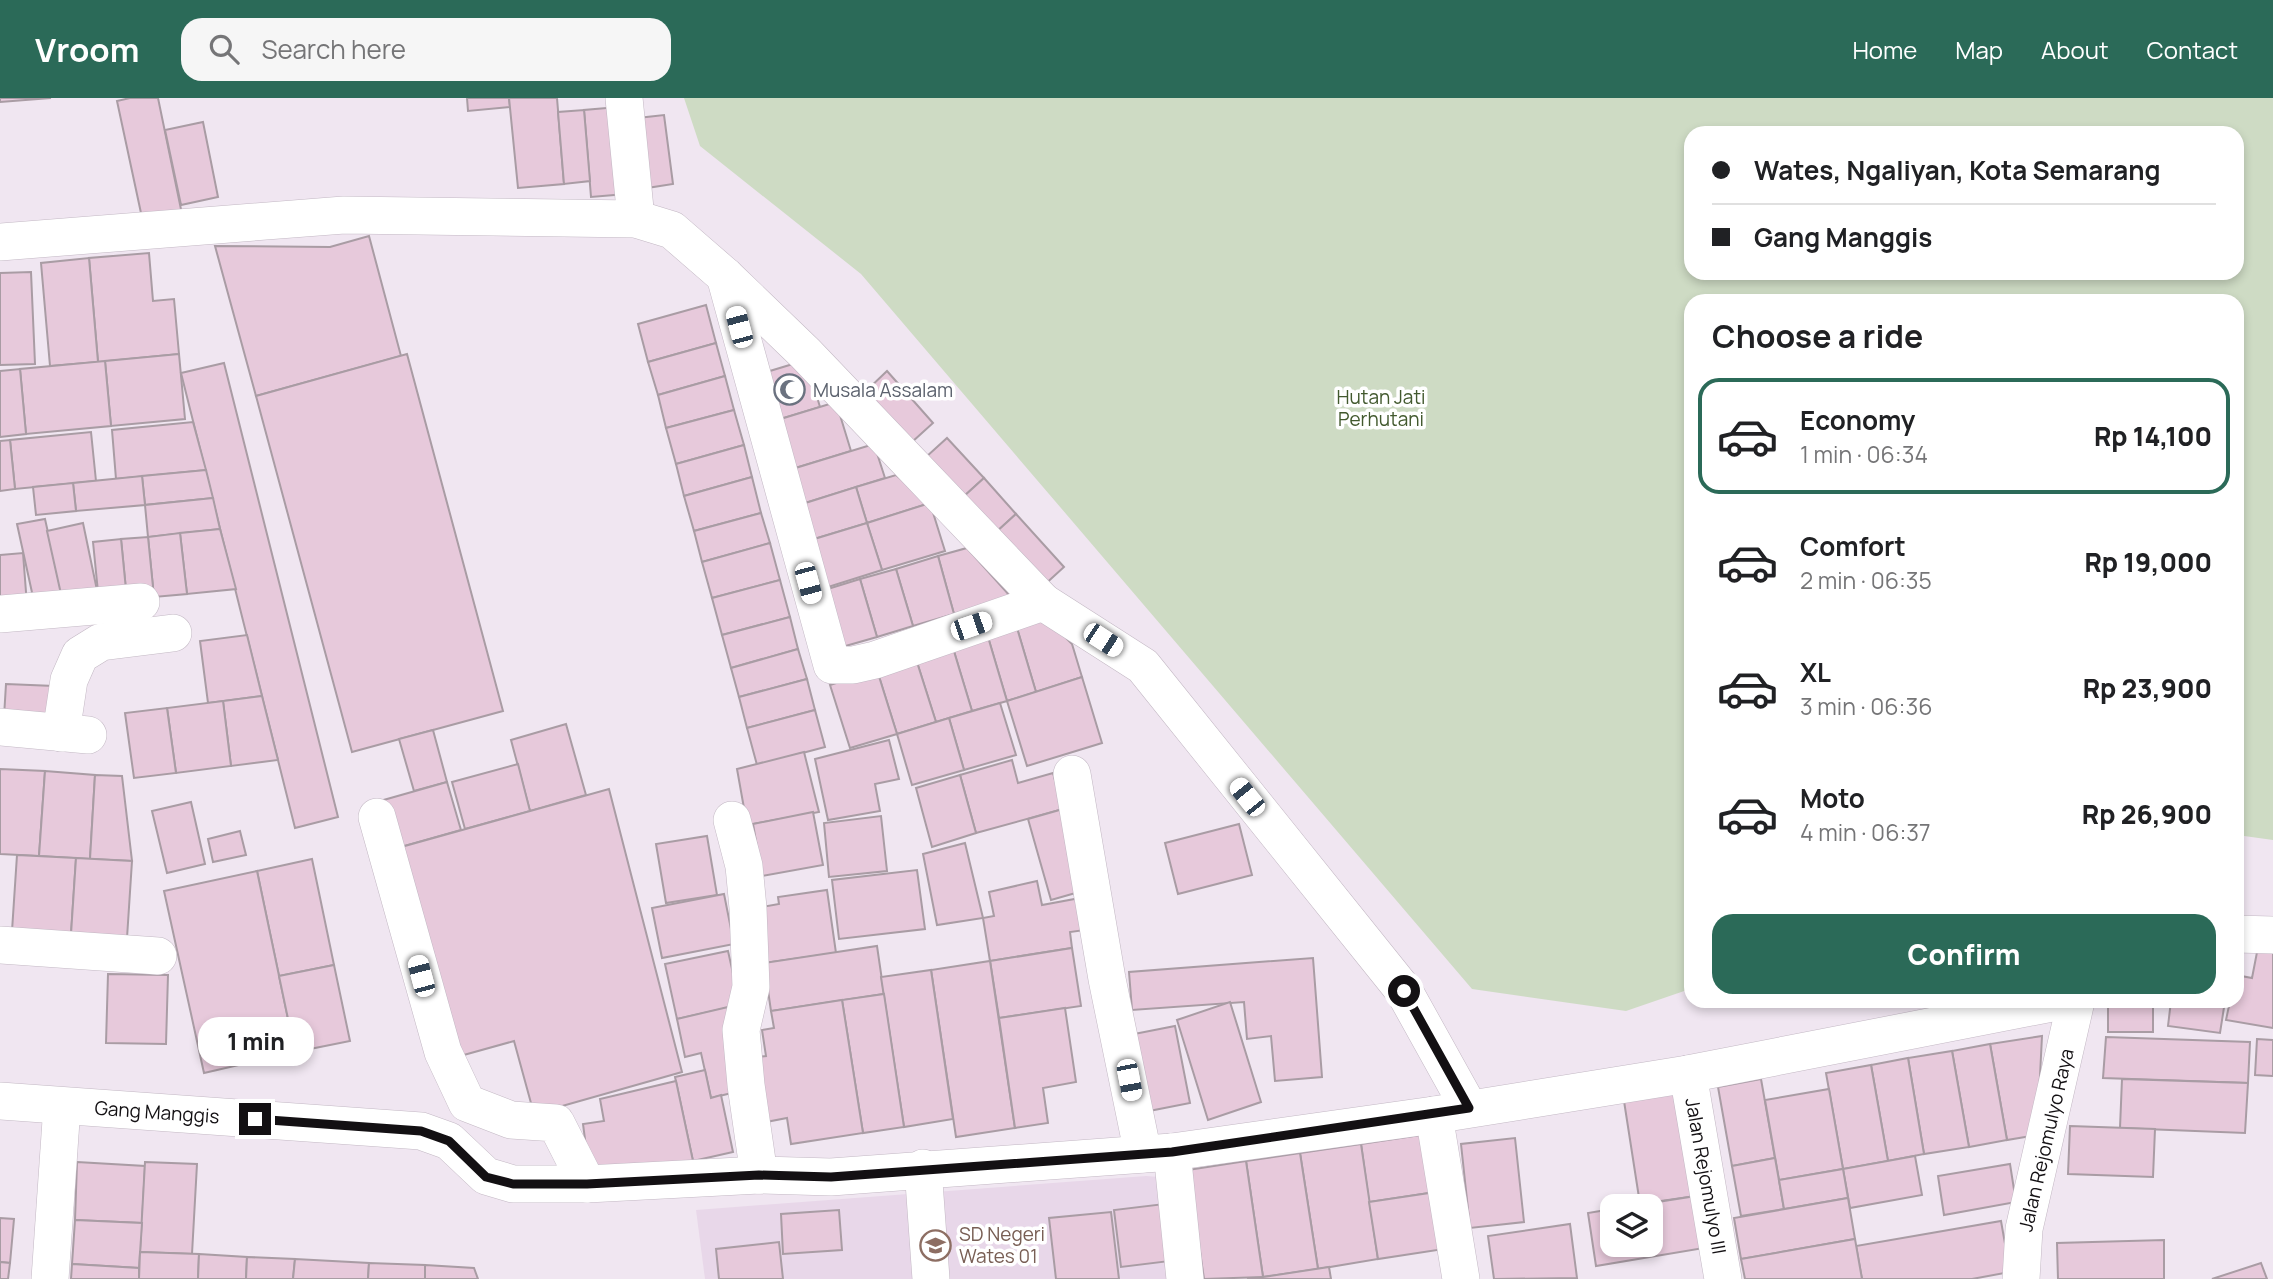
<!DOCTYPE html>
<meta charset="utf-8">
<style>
:root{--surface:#fff;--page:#f6f6f6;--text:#202124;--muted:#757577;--line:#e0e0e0;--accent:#2b6a58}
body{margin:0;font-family:Manrope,sans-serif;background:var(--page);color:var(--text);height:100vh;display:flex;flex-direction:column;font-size:26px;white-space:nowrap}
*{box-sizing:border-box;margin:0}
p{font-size:23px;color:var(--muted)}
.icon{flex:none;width:38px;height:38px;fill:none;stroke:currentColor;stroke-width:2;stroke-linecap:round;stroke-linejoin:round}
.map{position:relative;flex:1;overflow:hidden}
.side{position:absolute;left:1684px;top:196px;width:560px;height:714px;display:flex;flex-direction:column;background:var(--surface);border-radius:21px;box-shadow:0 4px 10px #0003}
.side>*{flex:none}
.banner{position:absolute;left:1684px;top:28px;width:560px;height:154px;border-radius:21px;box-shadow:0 4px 10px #0003;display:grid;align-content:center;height:154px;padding:0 28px;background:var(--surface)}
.controls{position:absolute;left:1600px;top:1096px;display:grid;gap:14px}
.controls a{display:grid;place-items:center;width:63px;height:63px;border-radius:14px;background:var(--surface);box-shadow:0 4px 10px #0003;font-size:35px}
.end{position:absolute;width:32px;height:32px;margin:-16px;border:9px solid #131013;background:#fff;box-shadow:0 0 0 4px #fff}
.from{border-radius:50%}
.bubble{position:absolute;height:49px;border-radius:21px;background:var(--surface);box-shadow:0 4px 10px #0003;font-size:23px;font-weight:800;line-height:49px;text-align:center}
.car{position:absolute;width:21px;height:42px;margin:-21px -10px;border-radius:9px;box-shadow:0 0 5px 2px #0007;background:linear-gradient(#fff 24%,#345 0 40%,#fff 0 76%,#345 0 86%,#fff 0)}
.banner b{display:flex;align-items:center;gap:24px;height:66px;font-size:26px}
.banner b+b{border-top:2px solid var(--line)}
.banner i{width:18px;height:18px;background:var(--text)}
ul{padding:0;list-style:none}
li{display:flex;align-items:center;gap:21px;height:116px;margin:0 14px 10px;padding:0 14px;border:4px solid transparent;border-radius:21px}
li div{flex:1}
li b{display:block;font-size:26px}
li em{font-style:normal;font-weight:800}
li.selected{border-color:var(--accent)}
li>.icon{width:63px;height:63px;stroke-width:1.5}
h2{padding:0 28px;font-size:32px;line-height:84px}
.primary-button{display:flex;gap:14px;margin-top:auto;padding:14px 28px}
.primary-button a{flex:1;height:80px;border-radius:21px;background:var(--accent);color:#fff;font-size:28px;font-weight:800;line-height:80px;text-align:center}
header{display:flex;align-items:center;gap:42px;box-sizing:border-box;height:98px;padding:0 35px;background:var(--accent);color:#fff}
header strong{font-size:33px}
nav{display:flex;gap:38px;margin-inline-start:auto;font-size:24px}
.search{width:490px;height:63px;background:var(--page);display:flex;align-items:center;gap:18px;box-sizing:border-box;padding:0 24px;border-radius:21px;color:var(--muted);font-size:26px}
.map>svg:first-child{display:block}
.built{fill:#e8d7e9}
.green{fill:#cedbc4;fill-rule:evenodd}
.building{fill:#e7c9db;stroke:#a99ca4;stroke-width:2}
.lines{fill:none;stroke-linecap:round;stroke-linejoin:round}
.minor-casing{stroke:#c3b8c4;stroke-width:38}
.minor{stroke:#fff;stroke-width:37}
.route{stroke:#131013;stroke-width:9}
.labels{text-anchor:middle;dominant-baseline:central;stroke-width:7;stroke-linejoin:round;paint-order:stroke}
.worship-label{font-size:19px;fill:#5b616d;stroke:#fff;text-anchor:start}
.park-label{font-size:19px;fill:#42592e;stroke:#fff}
.street-label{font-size:19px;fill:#131013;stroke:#fff}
.education-label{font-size:19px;fill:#785e54;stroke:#fff;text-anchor:start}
</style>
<header>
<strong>Vroom</strong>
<div class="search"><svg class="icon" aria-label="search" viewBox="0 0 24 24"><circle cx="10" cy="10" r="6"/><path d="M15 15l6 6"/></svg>Search here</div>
<nav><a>Home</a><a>Map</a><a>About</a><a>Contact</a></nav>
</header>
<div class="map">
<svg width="2273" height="1181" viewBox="0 0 2273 1181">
<rect width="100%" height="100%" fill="#f0e6f1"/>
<polygon class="built" points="1146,1078 1159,1079 1176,1181 705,1181 696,1112"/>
<path class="green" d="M684,0H2273V742L2237,737L2236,203H1690V891L1626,913L1472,891L861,176L700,48ZM1690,35H2236V175H1690Z"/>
<g class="building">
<polygon points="0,0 51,0 0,4"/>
<polygon points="130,0 158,0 183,121 144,129 117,3"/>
<polygon points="467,0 509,0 510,9 468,13"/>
<polygon points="509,0 557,0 564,86 518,90"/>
<polygon points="618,9 626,96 591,99 584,12"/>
<polygon points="584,12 590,83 564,86 558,14"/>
<polygon points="664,17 673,86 647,90 638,20"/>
<polygon points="203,24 218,99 181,107 165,32"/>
<polygon points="369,138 401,258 256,298 215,148 330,149"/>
<polygon points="149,155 153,203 174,201 179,256 98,264 89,160"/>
<polygon points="89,160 98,264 50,268 41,165"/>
<polygon points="31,174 35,266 0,267 0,175"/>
<polygon points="706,207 716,245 648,264 638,226"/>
<polygon points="716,245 725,278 658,297 648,264"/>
<polygon points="179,256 185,321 111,328 105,263"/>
<polygon points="407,256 503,613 352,654 256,298"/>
<polygon points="806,262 820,309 774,323 760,276"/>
<polygon points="105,263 111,328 26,336 20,271"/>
<polygon points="224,265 338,719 295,730 181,275"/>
<polygon points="20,271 26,336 0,339 0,273"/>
<polygon points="887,273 933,325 912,344 866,293"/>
<polygon points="725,278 734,312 666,330 658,297"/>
<polygon points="836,304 851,353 789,372 774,323"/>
<polygon points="734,312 744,347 676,366 666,330"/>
<polygon points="193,324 206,372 116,381 112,332"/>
<polygon points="91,334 96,383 15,391 10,342"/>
<polygon points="947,340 984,380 962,400 926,359"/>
<polygon points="10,342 15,391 0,393 0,343"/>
<polygon points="874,346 885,380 799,407 789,372"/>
<polygon points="744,347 752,379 684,398 676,366"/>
<polygon points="206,372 213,400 145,407 142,378"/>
<polygon points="896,377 930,405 867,425 856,389"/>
<polygon points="142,378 145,407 76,413 73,385"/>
<polygon points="752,379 761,415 694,433 684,398"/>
<polygon points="984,380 1016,416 994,436 962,400"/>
<polygon points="73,385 76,413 36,417 33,389"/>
<polygon points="856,389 867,425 811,442 799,407"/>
<polygon points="213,400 220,431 148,439 145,407"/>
<polygon points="930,405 945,453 882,472 867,425"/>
<polygon points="761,415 770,445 702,464 694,433"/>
<polygon points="1016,416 1064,469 1042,489 994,436"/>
<polygon points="45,421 61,493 33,499 17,426"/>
<polygon points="83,425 98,497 63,505 47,433"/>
<polygon points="867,425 882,472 825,490 811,442"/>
<polygon points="220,431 236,491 187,496 180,435"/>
<polygon points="180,435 187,496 154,499 148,439"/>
<polygon points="148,439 154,499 127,502 121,441"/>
<polygon points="121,441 127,502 99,504 93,444"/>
<polygon points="770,445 780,482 712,500 702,464"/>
<polygon points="967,450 1011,499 954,516 938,458"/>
<polygon points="23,455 27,507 0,508 0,457"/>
<polygon points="938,458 954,516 913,528 896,471"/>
<polygon points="896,471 913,528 877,539 860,481"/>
<polygon points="860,481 877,539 835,551 818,494"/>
<polygon points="780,482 790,519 722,537 712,500"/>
<polygon points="790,519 798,551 731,570 722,537"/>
<polygon points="1047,521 1072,546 1082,579 1036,594 1017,530"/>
<polygon points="1017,530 1036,594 1007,603 988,539"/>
<polygon points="247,537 262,598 208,605 200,543"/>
<polygon points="988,539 1007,603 972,613 953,550"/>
<polygon points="953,550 972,613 936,624 916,561"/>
<polygon points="798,551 807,581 739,599 731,570"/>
<polygon points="916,561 936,624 897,636 877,572"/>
<polygon points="877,572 897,636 850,650 830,587"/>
<polygon points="1082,579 1102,645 1027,668 1007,603"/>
<polygon points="807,581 815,612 747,630 739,599"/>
<polygon points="6,586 54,588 52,621 4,619"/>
<polygon points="262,598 278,662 231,668 223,603"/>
<polygon points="223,603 231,668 176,675 167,610"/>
<polygon points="1000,605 1016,657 964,672 949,620"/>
<polygon points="167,610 176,675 134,680 125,615"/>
<polygon points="815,612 825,649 757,667 747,630"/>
<polygon points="949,620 964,672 912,687 897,636"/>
<polygon points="566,626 586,697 530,713 511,642"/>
<polygon points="433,632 447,684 414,693 399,641"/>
<polygon points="889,642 899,681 875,686 880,713 828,722 815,661"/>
<polygon points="804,654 819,714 747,727 737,671"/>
<polygon points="1012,662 1018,685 1053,675 1063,711 976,735 960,677"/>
<polygon points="518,666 530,713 465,731 452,684"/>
<polygon points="0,671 45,673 39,758 0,756"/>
<polygon points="45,673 95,677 90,761 39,758"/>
<polygon points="95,677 122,678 132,763 90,761"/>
<polygon points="960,677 976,735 932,749 916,690"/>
<polygon points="447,684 461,732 394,751 380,703"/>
<polygon points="609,691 682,974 534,1016 514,943 453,960 394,751"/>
<polygon points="191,704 205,766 167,775 152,713"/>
<polygon points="1063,711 1086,792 1051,802 1028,721"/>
<polygon points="813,714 823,767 762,778 753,726"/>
<polygon points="881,718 887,773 829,779 824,725"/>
<polygon points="1239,726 1252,777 1178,796 1165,745"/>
<polygon points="240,733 246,757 213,764 208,741"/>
<polygon points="707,738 717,797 666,805 656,746"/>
<polygon points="965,745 983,820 937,827 923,756"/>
<polygon points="17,757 76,760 71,836 12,833"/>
<polygon points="76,760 132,763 127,840 71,836"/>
<polygon points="312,761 334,867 279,878 257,773"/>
<polygon points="917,772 925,831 839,841 832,782"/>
<polygon points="257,773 295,954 204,975 164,793"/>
<polygon points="1037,783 1042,807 1080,800 1085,832 1070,834 1072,850 990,863 983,820 994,818 989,794"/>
<polygon points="827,792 836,855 764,865 756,810 779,806 778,799"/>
<polygon points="724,796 734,846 662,860 652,810"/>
<polygon points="877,848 884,896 771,913 764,865"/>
<polygon points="2258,849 2273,851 2273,930 2226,922 2230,903 2236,903 2236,877 2252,880"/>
<polygon points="1072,850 1081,908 999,920 990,863"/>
<polygon points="728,853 740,907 677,921 665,866"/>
<polygon points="1313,860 1322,979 1275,983 1271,938 1247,941 1244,904 1132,912 1129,874"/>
<polygon points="990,863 1015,1030 956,1039 931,872"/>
<polygon points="334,867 350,943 295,954 279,878"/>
<polygon points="931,872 953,1021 904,1029 881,879"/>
<polygon points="108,876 168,877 166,946 106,945"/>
<polygon points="884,896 904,1029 863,1035 842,902"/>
<polygon points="842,902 863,1035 791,1046 787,1020 766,1024 756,959 766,958 762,932 774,930 771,913"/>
<rect x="2108" y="903" width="45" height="31"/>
<polygon points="2171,903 2225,903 2220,935 2168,928"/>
<polygon points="1230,904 1261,1004 1208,1022 1177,922"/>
<polygon points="728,909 740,993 711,1000 701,955 685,959 677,921"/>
<polygon points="1065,910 1076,984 1043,990 1048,1025 1015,1030 999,920"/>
<polygon points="1175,928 1190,1005 1144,1014 1129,937"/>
<polygon points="2042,938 2037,1037 2007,1042 1990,946"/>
<polygon points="2106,939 2250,944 2248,985 2103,980"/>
<polygon points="2257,941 2273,942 2273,978 2255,977"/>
<polygon points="1990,946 2007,1042 1969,1049 1952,953"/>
<polygon points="1952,953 1969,1049 1924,1056 1908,960"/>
<polygon points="1908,960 1924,1056 1888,1063 1871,967"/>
<polygon points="1871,967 1888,1063 1843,1071 1826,975"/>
<polygon points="705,972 711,1000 721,997 733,1054 693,1063 675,979"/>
<polygon points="1761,981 1775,1060 1732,1068 1718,989"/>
<polygon points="2122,981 2248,985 2245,1035 2120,1030"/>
<polygon points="676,983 693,1063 589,1072 583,1026 604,1023 600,1001"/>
<polygon points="1829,991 1843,1071 1779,1082 1765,1002"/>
<polygon points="1680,995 1696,1098 1640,1106 1624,1003"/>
<polygon points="2070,1028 2155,1031 2153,1079 2068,1076"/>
<polygon points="1427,1036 1436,1094 1369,1104 1361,1046"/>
<polygon points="1515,1040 1524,1124 1470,1130 1461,1046"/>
<polygon points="1361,1046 1378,1161 1318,1171 1300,1055"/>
<polygon points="1300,1055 1318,1171 1263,1179 1246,1063"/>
<polygon points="1915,1058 1922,1097 1850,1110 1843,1071"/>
<polygon points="1775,1060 1784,1111 1741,1118 1732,1068"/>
<polygon points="1246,1063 1263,1179 1204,1181 1188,1072"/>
<polygon points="77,1064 145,1068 142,1125 75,1122"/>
<polygon points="145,1064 197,1066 192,1156 140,1154"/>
<polygon points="2010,1066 2016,1104 1944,1117 1938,1078"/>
<polygon points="1843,1071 1848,1100 1784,1111 1779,1082"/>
<polygon points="1436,1094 1444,1151 1378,1161 1369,1104"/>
<polygon points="1696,1098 1704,1150 1596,1168 1588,1115 1612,1111 1612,1146 1650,1146 1650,1108 1632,1108"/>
<polygon points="1848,1100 1855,1141 1741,1161 1734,1120"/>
<polygon points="1164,1106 1170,1163 1121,1169 1114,1112"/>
<polygon points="839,1112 842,1152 783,1156 781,1116"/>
<polygon points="1111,1114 1119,1181 1056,1181 1049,1120"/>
<polygon points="0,1120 14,1121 10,1165 0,1164"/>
<polygon points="75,1122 142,1125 139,1170 72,1166"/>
<polygon points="2001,1123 2010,1174 1972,1181 1862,1181 1856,1148"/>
<polygon points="1570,1126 1577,1180 1494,1181 1488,1138"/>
<polygon points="1855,1141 1862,1181 1745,1181 1741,1161"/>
<polygon points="2164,1142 2164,1181 2058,1181 2057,1145"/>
<polygon points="779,1144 783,1181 719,1181 716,1151"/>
<polygon points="140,1154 199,1156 198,1181 139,1181"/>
<polygon points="199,1156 247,1159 246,1181 198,1181"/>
<polygon points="247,1159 295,1161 293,1181 246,1181"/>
<polygon points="295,1161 369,1165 368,1181 293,1181"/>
<polygon points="0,1164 10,1165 8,1181 0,1181"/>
<polygon points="369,1165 425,1167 425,1181 368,1181"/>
<polygon points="2261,1165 2267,1181 2212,1181"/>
<polygon points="72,1166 139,1170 139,1181 71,1181"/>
<polygon points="425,1167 474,1170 478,1181 425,1181"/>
<polygon points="1329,1169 1331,1181 1247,1181 1263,1179"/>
</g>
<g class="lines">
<defs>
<g id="minor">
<polyline points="624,0 636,121"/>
<polyline points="0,144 344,117 636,121 672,132 725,178 805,255 1043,504 1143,568 1404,893 1469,1010"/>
<polyline points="725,178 832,567 853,567 875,562 1043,504"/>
<polyline points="0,516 141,504"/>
<polyline points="0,629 88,637"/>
<polyline points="61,635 69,582 80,557 101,544 173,535"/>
<polyline points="1072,676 1107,881 1143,1056"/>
<polyline points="377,719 443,954 467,1005 511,1022 556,1025 587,1086"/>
<polyline points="732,722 744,768 748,810 751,889 741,932 746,987 759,1077"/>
<polyline points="2236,836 2273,837"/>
<polyline points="0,847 158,858"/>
<polyline points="1688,976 1723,1181"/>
<polyline points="0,1003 421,1033 449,1043 486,1078 513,1086 587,1086 759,1077 831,1079 1172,1054 1434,1017 1688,976 2062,903"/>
<polyline points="1434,1017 1461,1181"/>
<polyline points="1172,1054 1185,1181"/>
<polyline points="923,1070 931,1181"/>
<polyline points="50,1181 62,1008"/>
<polyline points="2021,1181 2024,1131 2076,903"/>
</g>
</defs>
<use href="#minor" class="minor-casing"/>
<use href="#minor" class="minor"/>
</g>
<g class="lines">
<polyline class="route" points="255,1021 421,1033 449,1043 486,1079 513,1086 587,1086 759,1077 831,1079 1172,1054 1469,1010 1404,893"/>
</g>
<defs>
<symbol id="mosque-ring" viewBox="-11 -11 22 22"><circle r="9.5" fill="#fff" stroke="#6b7280" stroke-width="1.5"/><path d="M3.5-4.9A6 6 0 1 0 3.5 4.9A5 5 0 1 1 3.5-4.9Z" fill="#6b7280"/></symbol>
<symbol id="school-ring" viewBox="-11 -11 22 22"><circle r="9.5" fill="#fff" stroke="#8d6e63" stroke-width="1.5"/><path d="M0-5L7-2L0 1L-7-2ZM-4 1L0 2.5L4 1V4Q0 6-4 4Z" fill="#8d6e63"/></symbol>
</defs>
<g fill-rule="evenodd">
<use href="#mosque-ring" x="772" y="274" width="35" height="35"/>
<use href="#school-ring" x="918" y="1130" width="35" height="35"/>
</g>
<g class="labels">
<g class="worship-label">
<text x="813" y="292">Musala Assalam</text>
</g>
<g class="park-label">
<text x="1381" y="299">Hutan Jati<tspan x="1381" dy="22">Perhutani</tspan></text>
</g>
<g class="street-label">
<text transform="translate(157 1014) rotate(4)">Gang Manggis</text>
<text transform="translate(2046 1042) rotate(-77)">Jalan Rejomulyo Raya</text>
<text transform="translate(1706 1078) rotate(80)">Jalan Rejomulyo III</text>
</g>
<g class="education-label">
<text x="959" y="1136">SD Negeri<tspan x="959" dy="22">Wates 01</tspan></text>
</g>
</g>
</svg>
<div class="controls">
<a><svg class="icon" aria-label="layers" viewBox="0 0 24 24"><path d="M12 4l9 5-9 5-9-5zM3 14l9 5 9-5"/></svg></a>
</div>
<i class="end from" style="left:1404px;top:893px"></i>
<i class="end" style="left:255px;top:1021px"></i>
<div class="bubble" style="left:198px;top:919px;width:116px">1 min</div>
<i class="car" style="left:739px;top:229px;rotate:345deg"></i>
<i class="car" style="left:808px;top:485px;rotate:165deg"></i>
<i class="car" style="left:971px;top:528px;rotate:71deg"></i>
<i class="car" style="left:1103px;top:542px;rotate:123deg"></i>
<i class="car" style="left:1247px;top:699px;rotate:321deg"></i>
<i class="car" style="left:421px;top:878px;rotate:345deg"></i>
<i class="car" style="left:1129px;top:982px;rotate:169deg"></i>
<div class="banner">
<b><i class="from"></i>Wates, Ngaliyan, Kota Semarang</b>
<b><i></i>Gang Manggis</b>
</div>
<section class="side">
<h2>Choose a ride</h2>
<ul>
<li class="selected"><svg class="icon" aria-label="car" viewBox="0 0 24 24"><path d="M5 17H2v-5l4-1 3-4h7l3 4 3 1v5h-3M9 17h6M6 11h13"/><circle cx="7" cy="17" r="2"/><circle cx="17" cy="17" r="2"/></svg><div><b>Economy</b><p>1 min · 06:34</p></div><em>Rp 14,100</em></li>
<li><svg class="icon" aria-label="car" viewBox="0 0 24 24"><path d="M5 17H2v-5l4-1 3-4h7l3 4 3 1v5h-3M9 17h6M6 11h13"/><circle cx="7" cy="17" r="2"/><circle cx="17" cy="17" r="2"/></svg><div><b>Comfort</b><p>2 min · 06:35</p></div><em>Rp 19,000</em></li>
<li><svg class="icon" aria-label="car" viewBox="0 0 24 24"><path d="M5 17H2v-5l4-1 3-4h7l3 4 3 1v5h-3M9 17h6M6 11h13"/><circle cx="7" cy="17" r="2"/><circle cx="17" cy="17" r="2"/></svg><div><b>XL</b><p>3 min · 06:36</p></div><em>Rp 23,900</em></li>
<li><svg class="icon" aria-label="car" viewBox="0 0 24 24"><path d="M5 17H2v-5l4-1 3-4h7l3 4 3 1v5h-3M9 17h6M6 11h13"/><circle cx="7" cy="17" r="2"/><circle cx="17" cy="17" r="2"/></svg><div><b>Moto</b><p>4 min · 06:37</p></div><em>Rp 26,900</em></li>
</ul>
<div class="primary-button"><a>Confirm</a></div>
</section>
</div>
